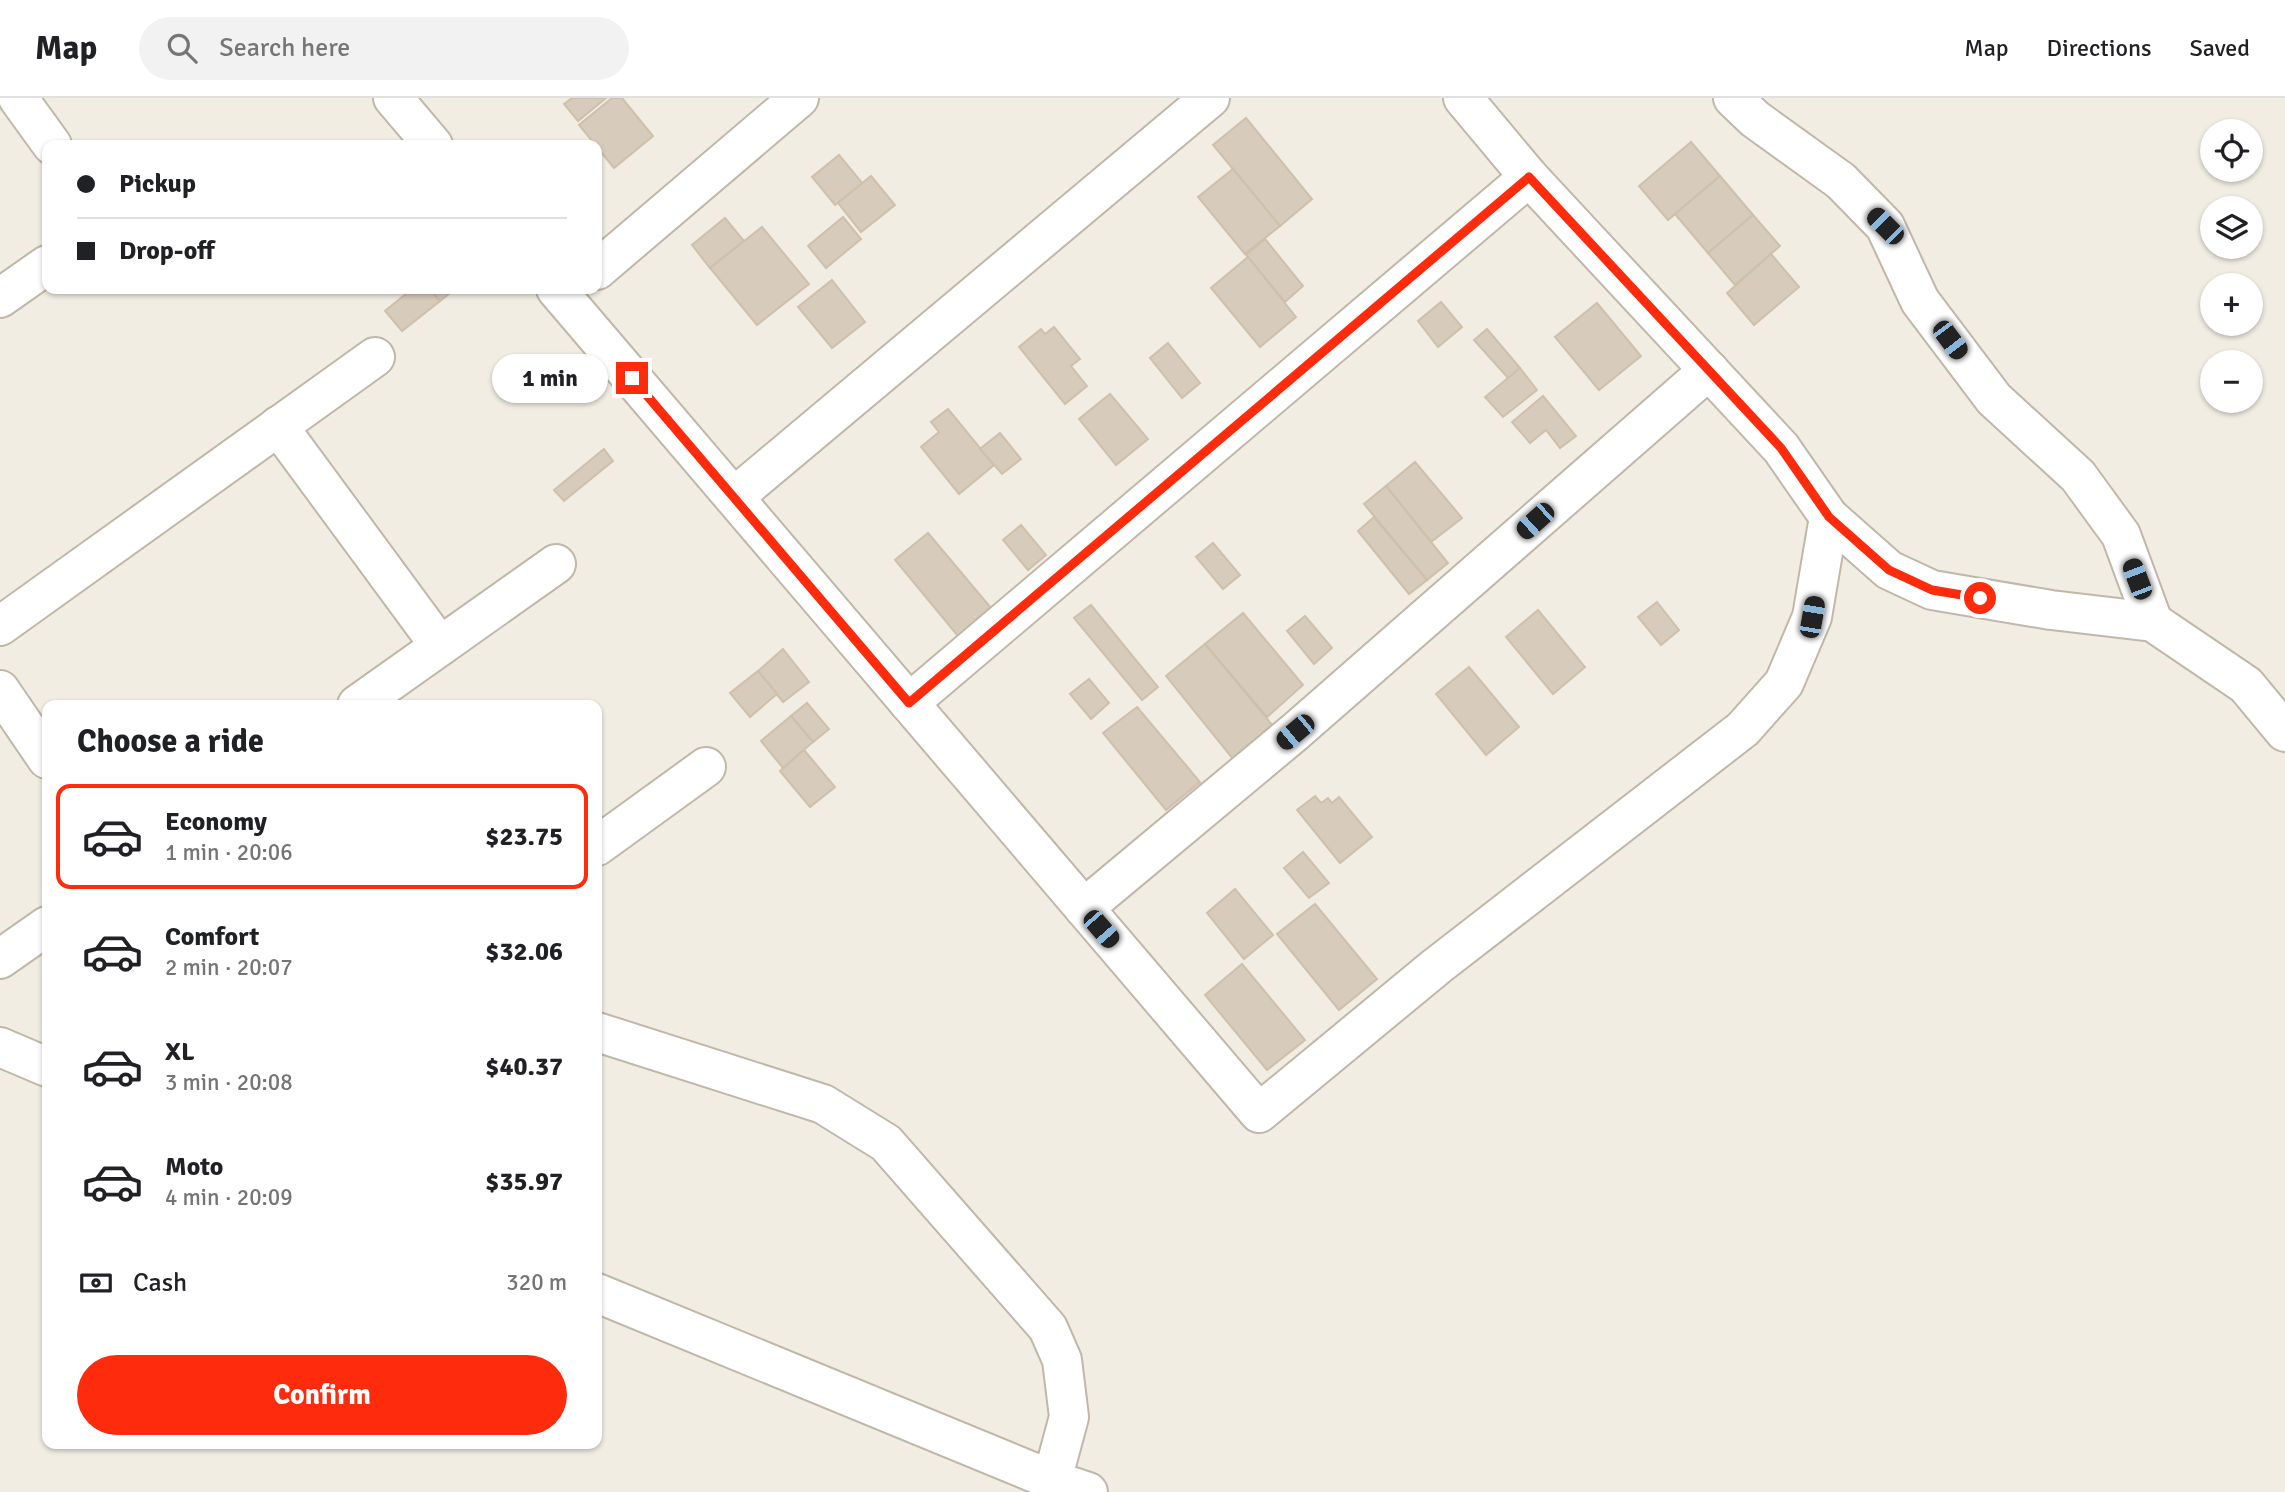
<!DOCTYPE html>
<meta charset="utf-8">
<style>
:root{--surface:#fff;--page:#f2f2f2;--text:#202124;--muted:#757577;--line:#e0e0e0;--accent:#ff2b0d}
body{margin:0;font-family:Signika,sans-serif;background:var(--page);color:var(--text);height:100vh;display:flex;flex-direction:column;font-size:26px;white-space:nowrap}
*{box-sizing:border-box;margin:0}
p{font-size:23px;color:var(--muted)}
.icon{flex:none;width:38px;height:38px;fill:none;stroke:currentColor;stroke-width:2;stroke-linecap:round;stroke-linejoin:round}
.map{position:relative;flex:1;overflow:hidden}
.drawer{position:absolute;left:42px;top:602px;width:560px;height:749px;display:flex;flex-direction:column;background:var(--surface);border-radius:14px;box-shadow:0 2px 5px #0004}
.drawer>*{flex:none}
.guide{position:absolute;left:42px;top:42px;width:560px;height:154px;border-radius:14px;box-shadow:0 2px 5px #0004;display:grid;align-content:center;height:154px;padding:0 35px;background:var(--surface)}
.buttons{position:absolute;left:2200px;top:21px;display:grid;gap:14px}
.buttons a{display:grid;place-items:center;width:63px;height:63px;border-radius:50%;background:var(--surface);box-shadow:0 2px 5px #0004;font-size:35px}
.end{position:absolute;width:32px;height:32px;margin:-16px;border:9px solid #ff2b0d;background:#fff;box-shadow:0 0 0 4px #fff}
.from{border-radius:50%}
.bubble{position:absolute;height:49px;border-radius:24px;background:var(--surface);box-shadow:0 2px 5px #0004;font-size:23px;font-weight:800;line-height:49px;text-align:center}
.car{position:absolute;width:21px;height:42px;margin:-21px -10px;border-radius:9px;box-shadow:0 0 5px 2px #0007;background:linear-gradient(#222 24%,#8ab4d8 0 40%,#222 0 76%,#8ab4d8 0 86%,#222 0)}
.guide b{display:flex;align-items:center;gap:24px;height:66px;font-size:26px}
.guide b+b{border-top:2px solid var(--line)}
.guide i{width:18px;height:18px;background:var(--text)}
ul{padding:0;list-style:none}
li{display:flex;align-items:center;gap:21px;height:105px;margin:0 14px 10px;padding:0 21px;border:4px solid transparent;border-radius:14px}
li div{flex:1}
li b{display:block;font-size:26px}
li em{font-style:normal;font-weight:800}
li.current{border-color:var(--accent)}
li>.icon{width:63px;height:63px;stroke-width:1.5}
h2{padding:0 35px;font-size:32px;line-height:84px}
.pay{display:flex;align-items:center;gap:18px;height:77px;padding:0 35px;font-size:26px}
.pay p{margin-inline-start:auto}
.action{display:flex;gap:14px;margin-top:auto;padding:14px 35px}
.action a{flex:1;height:80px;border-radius:42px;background:var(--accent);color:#fff;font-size:28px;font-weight:800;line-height:80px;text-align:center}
header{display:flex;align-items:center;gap:42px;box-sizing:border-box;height:98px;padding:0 35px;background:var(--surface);border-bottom:2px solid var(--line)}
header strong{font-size:33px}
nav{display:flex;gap:38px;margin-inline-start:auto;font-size:24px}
.search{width:490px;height:63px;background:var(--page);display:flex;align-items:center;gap:18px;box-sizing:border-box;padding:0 24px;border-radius:38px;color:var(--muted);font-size:26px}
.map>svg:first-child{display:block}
.building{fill:#d7cbbb;stroke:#cec0ab;stroke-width:2}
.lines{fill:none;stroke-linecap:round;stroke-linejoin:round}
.street-casing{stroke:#c0b7a8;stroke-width:42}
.street{stroke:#fff;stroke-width:38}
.route{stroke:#ff2b0d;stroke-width:9}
</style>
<header>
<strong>Map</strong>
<div class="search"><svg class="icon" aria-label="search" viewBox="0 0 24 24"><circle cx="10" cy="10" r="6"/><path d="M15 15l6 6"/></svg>Search here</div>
<nav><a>Map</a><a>Directions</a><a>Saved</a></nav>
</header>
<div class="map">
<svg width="2285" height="1394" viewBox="0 0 2285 1394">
<rect width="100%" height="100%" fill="#f2ede3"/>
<g class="building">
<polygon points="572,0 606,0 578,23 564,6"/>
<polygon points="612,0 622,0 653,38 614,70 579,27"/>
<polygon points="1246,20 1312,101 1280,128 1213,47"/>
<polygon points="1691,44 1720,78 1668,122 1639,88"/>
<polygon points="839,57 863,86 835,107 812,79"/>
<polygon points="1233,71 1280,128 1245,156 1198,99"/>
<polygon points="871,78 895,107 861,134 838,105"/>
<polygon points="1720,78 1753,117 1708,155 1675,116"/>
<polygon points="1753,117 1780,148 1735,187 1708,155"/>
<polygon points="843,119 861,141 826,170 808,148"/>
<polygon points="725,120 744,143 710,170 692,147"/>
<polygon points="762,129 809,186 757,227 710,170"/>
<polygon points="1265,141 1303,188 1285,204 1246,157"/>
<polygon points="1771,156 1799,189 1754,227 1727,195"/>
<polygon points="1248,159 1296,219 1260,249 1211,190"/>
<polygon points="832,182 865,224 832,250 798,209"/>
<polygon points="412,191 430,191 440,203 402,233 385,213"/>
<polygon points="430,191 455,191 440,203"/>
<polygon points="1441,204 1462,229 1438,249 1418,223"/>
<polygon points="1597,205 1641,258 1599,292 1555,239"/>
<polygon points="1054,229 1080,261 1071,268 1087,288 1065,306 1019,249 1041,231 1045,236"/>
<polygon points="1487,231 1520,270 1509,281 1474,242"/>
<polygon points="1168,245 1200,285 1182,300 1150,260"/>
<polygon points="1520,270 1537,292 1503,319 1485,299"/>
<polygon points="1110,296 1148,341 1116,367 1079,321"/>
<polygon points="1543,298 1576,338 1560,350 1546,332 1530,345 1512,324"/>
<polygon points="948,311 994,367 959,396 921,349 939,334 931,324"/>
<polygon points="1000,335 1021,361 1002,376 980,351"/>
<polygon points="604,351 613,363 564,403 554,392"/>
<polygon points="1415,364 1462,420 1431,444 1386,388"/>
<polygon points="1386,388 1448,465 1427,482 1364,406"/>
<polygon points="1374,419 1427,482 1409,496 1358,433"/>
<polygon points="1021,427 1046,457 1028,472 1003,442"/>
<polygon points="928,435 991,510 958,538 895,462"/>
<polygon points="1213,445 1240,477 1223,491 1196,459"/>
<polygon points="1657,504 1679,532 1661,547 1638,519"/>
<polygon points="1091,507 1158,589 1142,602 1074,520"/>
<polygon points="1538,512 1585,569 1553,596 1506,539"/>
<polygon points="1243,515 1303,587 1267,619 1205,546"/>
<polygon points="1305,518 1332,550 1314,566 1287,533"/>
<polygon points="1205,546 1273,628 1233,661 1166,578"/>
<polygon points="783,551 809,584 783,604 758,573"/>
<polygon points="1469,569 1519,629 1486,657 1436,596"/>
<polygon points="758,573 777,596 750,619 730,595"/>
<polygon points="1089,581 1109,605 1091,621 1070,596"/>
<polygon points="807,605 829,631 813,644 791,618"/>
<polygon points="1137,609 1200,684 1166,712 1103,635"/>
<polygon points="791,618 813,644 783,670 761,643"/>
<polygon points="804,652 835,689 810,709 780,673"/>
<polygon points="1315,698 1321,705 1328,700 1332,705 1339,699 1372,739 1340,765 1297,712"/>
<polygon points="1303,754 1329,785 1309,800 1284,770"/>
<polygon points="1235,791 1273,837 1244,861 1207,815"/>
<polygon points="1315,806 1377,881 1339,912 1277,836"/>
<polygon points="1242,866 1305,942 1267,972 1205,897"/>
</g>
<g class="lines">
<defs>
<g id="street">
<polyline points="18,0 52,47"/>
<polyline points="393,0 433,47"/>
<polyline points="1463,0 1529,79 1781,350 1829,419 1889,472 1932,492 2051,512 2153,524 2246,587 2285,634"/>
<polyline points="1733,0 1755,21 1841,83 1885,128 1920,203 1994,301 2078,378 2121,437 2153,524"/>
<polyline points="597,172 799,0"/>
<polyline points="556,191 1259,1015 1437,868 1743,631 1784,585 1812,519 1829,419"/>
<polyline points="0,200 47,167"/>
<polyline points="278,328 440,548"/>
<polyline points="734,399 1210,0"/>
<polyline points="0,528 375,259"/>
<polyline points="0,592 47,661"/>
<polyline points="909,605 1529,79"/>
<polyline points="357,607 556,466"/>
<polyline points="597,748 706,669"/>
<polyline points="1084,810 1295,634 1709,272"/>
<polyline points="0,861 47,828"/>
<polyline points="597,934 823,1006 886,1045 1048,1230 1062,1262 1069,1319 1052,1382"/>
<polyline points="0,949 47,969"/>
<polyline points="597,1195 1052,1382 1088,1394"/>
</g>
</defs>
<use href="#street" class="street-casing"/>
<use href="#street" class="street"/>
</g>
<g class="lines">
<polyline class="route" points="632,280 909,605 1529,79 1781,350 1829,419 1889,472 1932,492 1980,500"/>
</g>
</svg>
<div class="buttons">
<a><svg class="icon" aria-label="locate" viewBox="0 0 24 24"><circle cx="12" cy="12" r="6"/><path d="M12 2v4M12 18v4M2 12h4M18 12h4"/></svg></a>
<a><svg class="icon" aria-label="layers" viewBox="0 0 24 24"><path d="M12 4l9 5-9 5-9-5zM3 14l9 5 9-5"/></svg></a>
<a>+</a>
<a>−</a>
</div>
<i class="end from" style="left:1980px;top:500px"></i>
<i class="end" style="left:632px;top:280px"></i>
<div class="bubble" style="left:492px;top:256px;width:116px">1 min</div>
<i class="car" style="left:1885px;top:128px;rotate:315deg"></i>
<i class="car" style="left:1950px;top:242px;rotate:143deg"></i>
<i class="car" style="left:1535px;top:423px;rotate:228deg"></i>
<i class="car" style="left:2137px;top:481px;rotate:339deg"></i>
<i class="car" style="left:1812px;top:519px;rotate:10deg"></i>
<i class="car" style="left:1295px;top:634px;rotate:230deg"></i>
<i class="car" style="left:1101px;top:831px;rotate:139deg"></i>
<div class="guide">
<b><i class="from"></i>Pickup</b>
<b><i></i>Drop-off</b>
</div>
<section class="drawer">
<h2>Choose a ride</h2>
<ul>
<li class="current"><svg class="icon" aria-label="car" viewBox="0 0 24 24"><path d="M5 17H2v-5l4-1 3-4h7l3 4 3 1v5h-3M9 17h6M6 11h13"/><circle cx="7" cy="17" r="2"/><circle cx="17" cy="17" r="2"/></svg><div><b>Economy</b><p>1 min · 20:06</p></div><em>$23.75</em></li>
<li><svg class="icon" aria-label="car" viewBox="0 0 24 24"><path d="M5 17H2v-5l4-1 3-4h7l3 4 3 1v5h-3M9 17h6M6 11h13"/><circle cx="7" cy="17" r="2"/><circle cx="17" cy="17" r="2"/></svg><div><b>Comfort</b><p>2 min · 20:07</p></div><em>$32.06</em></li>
<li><svg class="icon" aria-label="car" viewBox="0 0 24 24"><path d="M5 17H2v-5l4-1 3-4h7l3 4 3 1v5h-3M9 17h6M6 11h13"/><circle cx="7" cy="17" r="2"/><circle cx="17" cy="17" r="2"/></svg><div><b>XL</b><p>3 min · 20:08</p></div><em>$40.37</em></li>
<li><svg class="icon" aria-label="car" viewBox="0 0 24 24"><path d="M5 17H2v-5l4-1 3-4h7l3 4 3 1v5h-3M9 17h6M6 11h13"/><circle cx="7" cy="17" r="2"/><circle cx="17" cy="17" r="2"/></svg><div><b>Moto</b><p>4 min · 20:09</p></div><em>$35.97</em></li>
</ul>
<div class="pay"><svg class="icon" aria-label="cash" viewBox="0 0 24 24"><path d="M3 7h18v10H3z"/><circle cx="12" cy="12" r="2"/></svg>Cash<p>320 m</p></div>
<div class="action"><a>Confirm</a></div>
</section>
</div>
